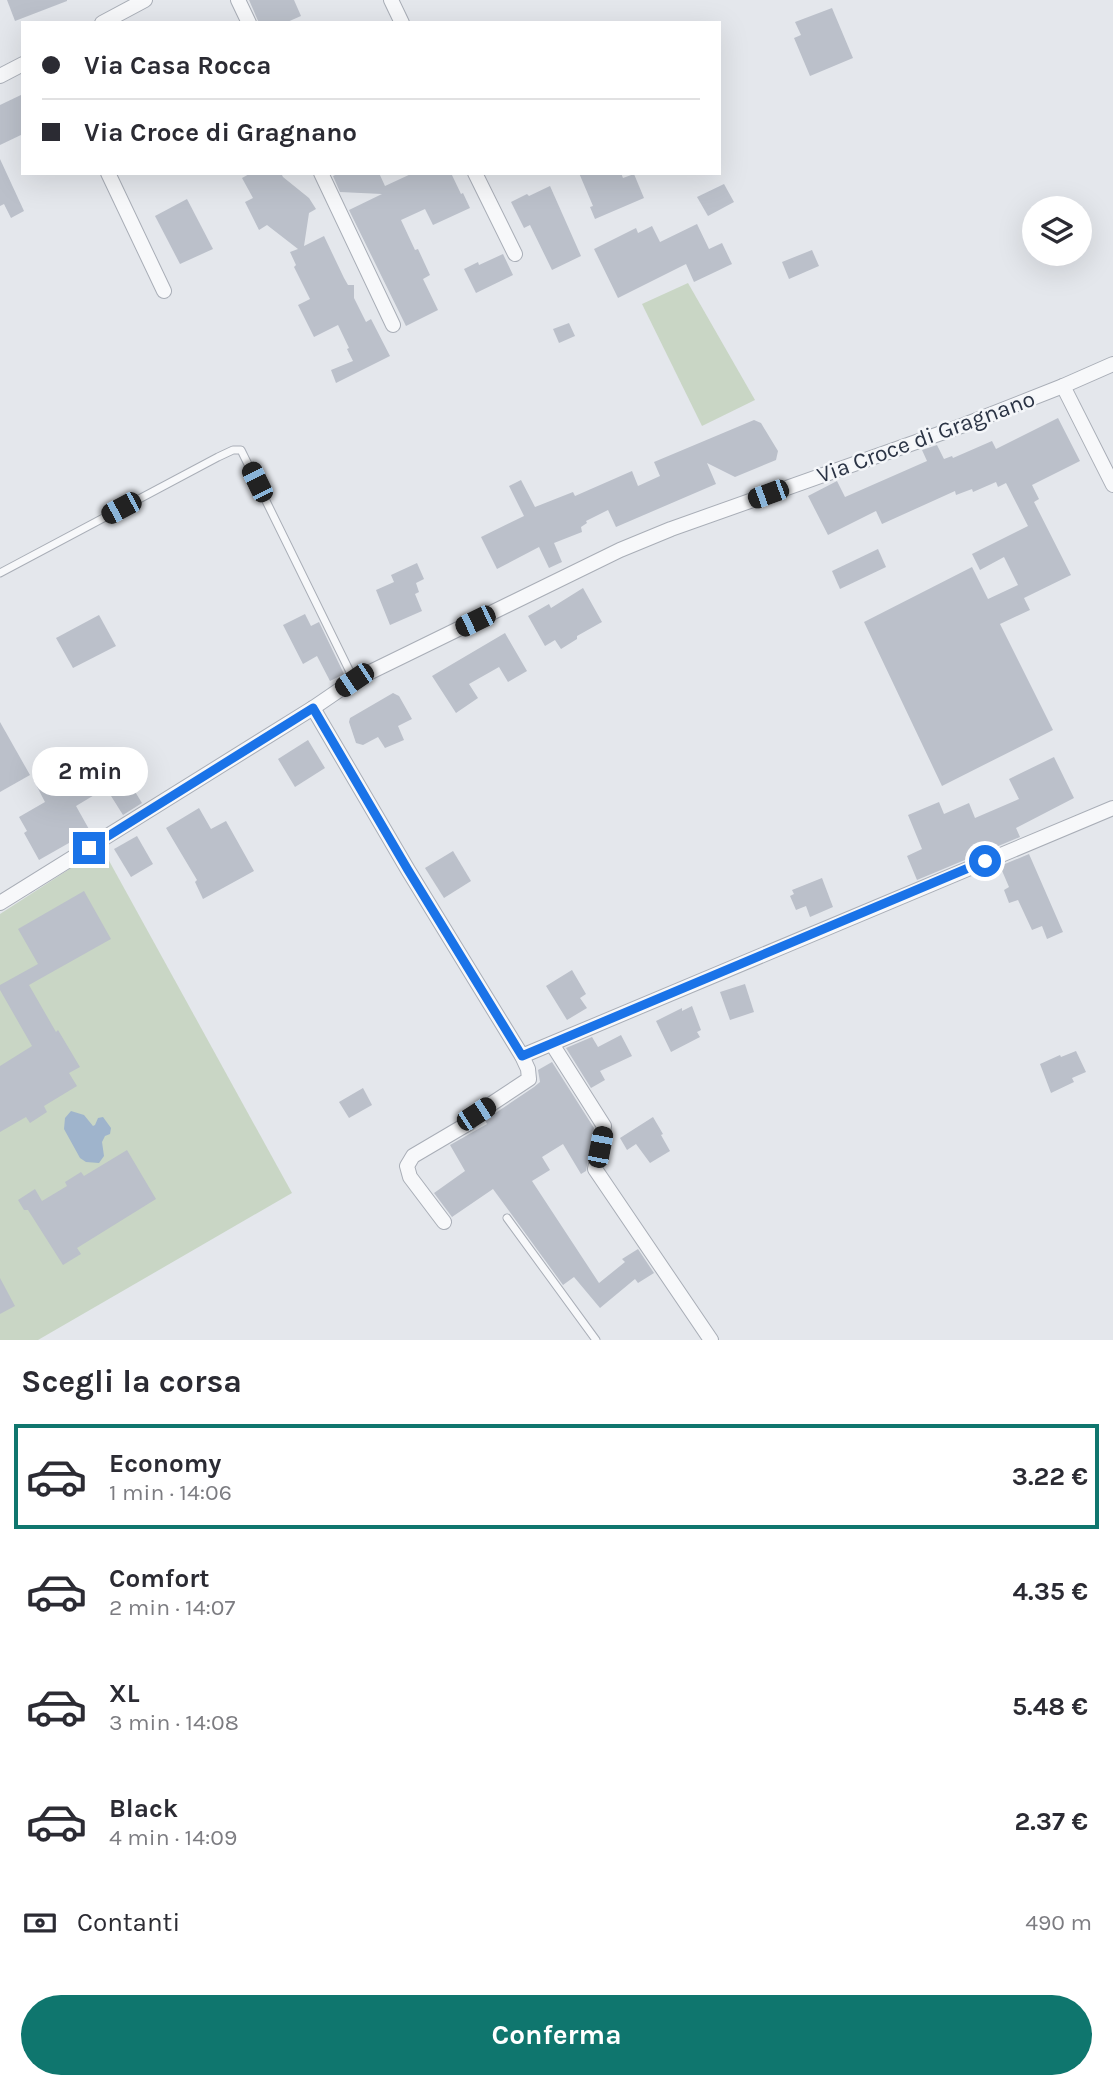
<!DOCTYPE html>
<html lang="it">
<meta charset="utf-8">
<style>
:root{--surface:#fff;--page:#f2f2f3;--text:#2b2b33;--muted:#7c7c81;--line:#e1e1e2;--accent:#0f766e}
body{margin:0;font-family:Karla,sans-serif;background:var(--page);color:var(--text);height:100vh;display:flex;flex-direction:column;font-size:26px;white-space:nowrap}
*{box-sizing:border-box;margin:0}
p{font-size:23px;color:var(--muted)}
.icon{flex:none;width:38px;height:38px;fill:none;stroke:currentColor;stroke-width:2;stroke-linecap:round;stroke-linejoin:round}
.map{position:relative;height:1340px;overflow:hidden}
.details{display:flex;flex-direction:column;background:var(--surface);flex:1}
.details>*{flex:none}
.top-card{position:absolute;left:21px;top:21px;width:700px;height:154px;border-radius:0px;box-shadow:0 7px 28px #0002;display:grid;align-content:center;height:154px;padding:0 21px;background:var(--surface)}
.buttons{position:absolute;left:1022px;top:196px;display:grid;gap:14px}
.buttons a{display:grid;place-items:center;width:70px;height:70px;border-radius:50%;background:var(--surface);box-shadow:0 7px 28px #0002;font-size:35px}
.end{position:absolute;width:32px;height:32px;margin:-16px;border:9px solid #1a73e8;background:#fff;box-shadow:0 0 0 4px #fff}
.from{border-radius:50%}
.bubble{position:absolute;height:49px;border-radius:24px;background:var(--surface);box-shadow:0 7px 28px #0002;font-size:23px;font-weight:700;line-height:49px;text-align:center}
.car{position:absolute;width:21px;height:42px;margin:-21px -10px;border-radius:9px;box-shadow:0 0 5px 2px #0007;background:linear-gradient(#222 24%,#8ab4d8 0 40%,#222 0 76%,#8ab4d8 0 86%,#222 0)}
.top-card b{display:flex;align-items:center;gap:24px;height:66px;font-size:26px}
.top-card b+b{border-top:2px solid var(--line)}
.top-card i{width:18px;height:18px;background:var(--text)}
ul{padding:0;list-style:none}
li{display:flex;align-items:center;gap:21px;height:105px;margin:0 14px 10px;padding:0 7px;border:4px solid transparent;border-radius:0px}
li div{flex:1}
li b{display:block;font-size:26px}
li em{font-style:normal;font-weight:700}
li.selected{border-color:var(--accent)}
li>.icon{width:63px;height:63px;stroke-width:1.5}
h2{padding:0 21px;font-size:32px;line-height:84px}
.pay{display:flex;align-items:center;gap:18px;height:77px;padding:0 21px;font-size:26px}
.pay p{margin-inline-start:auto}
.button{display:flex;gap:14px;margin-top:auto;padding:14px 21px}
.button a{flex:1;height:80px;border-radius:42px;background:var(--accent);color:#fff;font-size:28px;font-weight:700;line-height:80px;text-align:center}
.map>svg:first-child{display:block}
.green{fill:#c9d6c5}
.water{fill:#9fb4cc}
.building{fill:#bbc0ca}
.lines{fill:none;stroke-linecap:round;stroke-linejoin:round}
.lane-casing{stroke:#a9aeb7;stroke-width:9}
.street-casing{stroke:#a9aeb7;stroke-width:16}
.lane{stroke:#f7f8fa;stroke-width:7}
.street{stroke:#f7f8fa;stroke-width:14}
.route{stroke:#1a73e8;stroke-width:9}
.labels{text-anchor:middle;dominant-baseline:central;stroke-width:5;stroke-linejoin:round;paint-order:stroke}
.street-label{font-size:23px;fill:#2b3445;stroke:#f4f6f9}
</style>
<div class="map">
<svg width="1113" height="1340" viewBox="0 0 1113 1340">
<rect width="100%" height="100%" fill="#e4e7ec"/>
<g class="green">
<polygon points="688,283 755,400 702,426 642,304"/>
<polygon points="102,848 292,1193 38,1340 0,1340 0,914"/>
</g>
<polygon class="water" points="71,1111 84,1115 93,1126 95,1125 98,1118 103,1117 111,1128 110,1134 105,1136 102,1142 104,1156 99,1163 86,1162 80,1158 64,1129 65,1118"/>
<g class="building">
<polygon points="7,0 67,0 67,1 15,21"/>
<polygon points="249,0 294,0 301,16 285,23 259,23"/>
<polygon points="832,8 853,58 810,76 794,38 801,35 795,22"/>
<polygon points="23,94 23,134 0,145 0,105"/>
<polygon points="0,159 24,211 11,218 4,204 0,206"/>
<polygon points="251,173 281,173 283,177 309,198 316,209 309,213 304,246 324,236 344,278 348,285 354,285 354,298 366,322 371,319 390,356 336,383 331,370 353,361 347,349 349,348 338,325 314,337 298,305 310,299 294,267 296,265 290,252 298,249 267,225 259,230 245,202 253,198 242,178"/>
<polygon points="339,173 379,173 385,186 413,173 451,173 461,194 463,193 470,208 433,225 425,209 401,220 415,250 418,249 430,275 423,279 438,310 406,326 349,210 382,194 340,192 333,176"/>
<polygon points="579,173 621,173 623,178 634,174 644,198 595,219 590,207 593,206"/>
<polygon points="724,184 734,202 708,216 697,197"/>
<polygon points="550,186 581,256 552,270 530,225 524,228 511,202 527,194 529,196"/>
<polygon points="187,199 213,249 180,264 155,216"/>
<polygon points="697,224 709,249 722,243 732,264 694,282 686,264 618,298 594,249 636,228 638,233 652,226 660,242"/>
<polygon points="812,250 819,266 789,279 782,262"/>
<polygon points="503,254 513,275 476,293 464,269 478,262 479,265"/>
<polygon points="569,323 575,336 559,343 553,329"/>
<polygon points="1058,418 1080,461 1032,485 1039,499 1034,502 1071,575 1024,598 1030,610 1000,624 1053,730 942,786 864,622 972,567 988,599 1018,585 1004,557 980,570 972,554 1028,526 1006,483 998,487 996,482 973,492 972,489 956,495 955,491 882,524 876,511 828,535 808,496 837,481 845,497 927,461 922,450 937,445 944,459 952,456 953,458 992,441 996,449"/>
<polygon points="754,420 761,423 778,451 776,460 735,477 707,463 716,484 616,527 608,510 586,521 587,523 581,527 582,532 554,543 562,562 549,568 539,547 497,569 481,537 524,516 509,486 521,480 535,507 573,492 575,496 632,471 638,486 660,476 654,462"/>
<polygon points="878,549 886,567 840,589 832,571"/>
<polygon points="417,563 424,579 416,583 419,592 415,594 422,611 390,625 376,590 394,582 391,575"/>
<polygon points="583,588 602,622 577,636 577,639 561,649 555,640 545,646 528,616 549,604 551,608"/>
<polygon points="305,614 311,626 319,622 344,674 330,681 317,656 303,664 283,625"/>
<polygon points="99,615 116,646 73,668 56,638"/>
<polygon points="505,633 527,671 508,682 499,667 469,684 478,698 456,713 432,676"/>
<polygon points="393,693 399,696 412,719 398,726 404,740 385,748 378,737 363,745 356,743 349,722 350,718"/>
<polygon points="0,722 30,775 0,792"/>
<polygon points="308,740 325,768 295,787 278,759"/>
<polygon points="1054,757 1074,798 1016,828 1020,837 917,880 907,856 922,849 908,815 939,802 944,814 969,803 975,818 1019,799 1009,779"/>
<polygon points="118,764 142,803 123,815 106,788 76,806 90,831 39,860 24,833 27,831 19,817 45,802 33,779 51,769 66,796"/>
<polygon points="199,808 211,829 226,821 254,871 203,899 195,882 197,880 166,828"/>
<polygon points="137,836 153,864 131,877 114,849"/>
<polygon points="453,851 471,881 444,898 425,868"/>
<polygon points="1029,854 1063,932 1047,939 1042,926 1032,930 1018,900 1009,903 1004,890 1009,887 1000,866"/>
<polygon points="822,878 833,907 810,917 806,906 796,910 790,896 794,894 792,890"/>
<polygon points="84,891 111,939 29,985 56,1032 58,1030 80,1067 69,1073 77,1086 44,1106 47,1112 30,1123 26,1117 0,1132 0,1066 32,1046 0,990 0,985 38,964 18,929"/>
<polygon points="572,970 586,994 580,998 587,1008 567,1020 546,986"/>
<polygon points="745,984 754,1012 730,1020 720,992"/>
<polygon points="692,1006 701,1030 697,1032 700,1037 671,1052 656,1021 682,1008 682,1011"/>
<polygon points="621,1035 632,1056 600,1071 605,1080 591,1088 566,1048 592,1037 598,1047"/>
<polygon points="1076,1051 1086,1072 1072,1078 1074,1082 1051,1093 1040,1064 1060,1055 1061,1057"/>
<polygon points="552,1062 594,1128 586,1171 581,1174 563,1144 542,1157 550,1170 532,1181 599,1283 625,1262 622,1259 638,1249 654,1273 638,1283 635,1279 600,1308 574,1277 563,1285 493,1189 452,1217 434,1193 465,1171 450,1145 487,1124 485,1120 534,1087 540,1082 538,1070"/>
<polygon points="363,1088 372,1105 349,1118 339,1102"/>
<polygon points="653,1117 663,1134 661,1135 670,1151 650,1163 636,1144 627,1150 620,1138"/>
<polygon points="127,1150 156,1199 77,1248 81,1254 63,1265 28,1210 24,1210 18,1200 35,1189 42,1201 67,1186 65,1182 81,1172 84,1176"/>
<polygon points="0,1278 15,1306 0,1314"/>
</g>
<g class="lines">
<defs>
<g id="lane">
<polyline points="0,573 218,457 233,450 241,450 354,680"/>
<polyline points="507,1218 596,1340"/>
</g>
<g id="street">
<polyline points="238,0 249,23"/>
<polyline points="391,0 402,23"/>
<polyline points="102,23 145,0"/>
<polyline points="0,76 23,64"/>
<polyline points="108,173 164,291"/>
<polyline points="321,173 393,325"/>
<polyline points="475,173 515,254"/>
<polyline points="1063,386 1113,485"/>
<polyline points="313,708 408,870 522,1056 528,1069 529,1079 476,1114 469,1123 413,1156 407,1166 410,1177 444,1222"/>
<polyline points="0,903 313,708 354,680 620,550 671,529 964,425 1063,386 1113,364"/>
<polyline points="552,1044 604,1126 595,1169 711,1340"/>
<polyline points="522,1056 1113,808"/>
</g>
</defs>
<use href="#lane" class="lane-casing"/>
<use href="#street" class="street-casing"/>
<use href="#lane" class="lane"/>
<use href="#street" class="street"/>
</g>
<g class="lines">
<polyline class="route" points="89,848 313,708 408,870 522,1056 985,861"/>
</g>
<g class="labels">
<g class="street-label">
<text transform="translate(926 437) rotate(-20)">Via Croce di Gragnano</text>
</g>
</g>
</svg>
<div class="buttons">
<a><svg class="icon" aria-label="layers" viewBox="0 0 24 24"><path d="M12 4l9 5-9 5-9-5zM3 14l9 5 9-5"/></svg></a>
</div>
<i class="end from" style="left:985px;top:861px"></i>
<i class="end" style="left:89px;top:848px"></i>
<div class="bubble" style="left:32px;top:747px;width:116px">2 min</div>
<i class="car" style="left:257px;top:482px;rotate:334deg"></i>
<i class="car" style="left:768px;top:494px;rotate:250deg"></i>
<i class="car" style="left:121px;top:508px;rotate:242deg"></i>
<i class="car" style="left:475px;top:621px;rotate:244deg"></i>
<i class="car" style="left:354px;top:680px;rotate:236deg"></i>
<i class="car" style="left:476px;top:1114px;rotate:57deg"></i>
<i class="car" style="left:600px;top:1147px;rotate:11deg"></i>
<div class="top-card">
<b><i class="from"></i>Via Casa Rocca</b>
<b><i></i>Via Croce di Gragnano</b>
</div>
</div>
<section class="details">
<h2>Scegli la corsa</h2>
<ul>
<li class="selected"><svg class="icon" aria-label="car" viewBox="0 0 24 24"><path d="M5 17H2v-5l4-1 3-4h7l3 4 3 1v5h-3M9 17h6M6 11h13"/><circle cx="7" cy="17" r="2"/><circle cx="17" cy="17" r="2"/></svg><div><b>Economy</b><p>1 min · 14:06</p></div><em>3.22 €</em></li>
<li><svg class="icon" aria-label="car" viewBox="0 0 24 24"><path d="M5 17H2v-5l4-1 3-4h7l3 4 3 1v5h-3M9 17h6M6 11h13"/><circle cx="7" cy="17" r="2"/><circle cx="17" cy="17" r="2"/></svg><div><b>Comfort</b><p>2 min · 14:07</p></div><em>4.35 €</em></li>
<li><svg class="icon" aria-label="car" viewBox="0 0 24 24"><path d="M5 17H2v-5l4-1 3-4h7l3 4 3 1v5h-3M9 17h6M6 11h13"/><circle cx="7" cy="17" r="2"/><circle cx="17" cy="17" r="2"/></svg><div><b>XL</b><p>3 min · 14:08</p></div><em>5.48 €</em></li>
<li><svg class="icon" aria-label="car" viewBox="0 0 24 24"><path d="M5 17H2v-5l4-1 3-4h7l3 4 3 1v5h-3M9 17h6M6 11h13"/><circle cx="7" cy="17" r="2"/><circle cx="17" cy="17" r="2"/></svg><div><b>Black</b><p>4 min · 14:09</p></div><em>2.37 €</em></li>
</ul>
<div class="pay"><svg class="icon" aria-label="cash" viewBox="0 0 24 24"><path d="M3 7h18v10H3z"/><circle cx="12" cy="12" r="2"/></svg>Contanti<p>490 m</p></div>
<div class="button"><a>Conferma</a></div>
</section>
